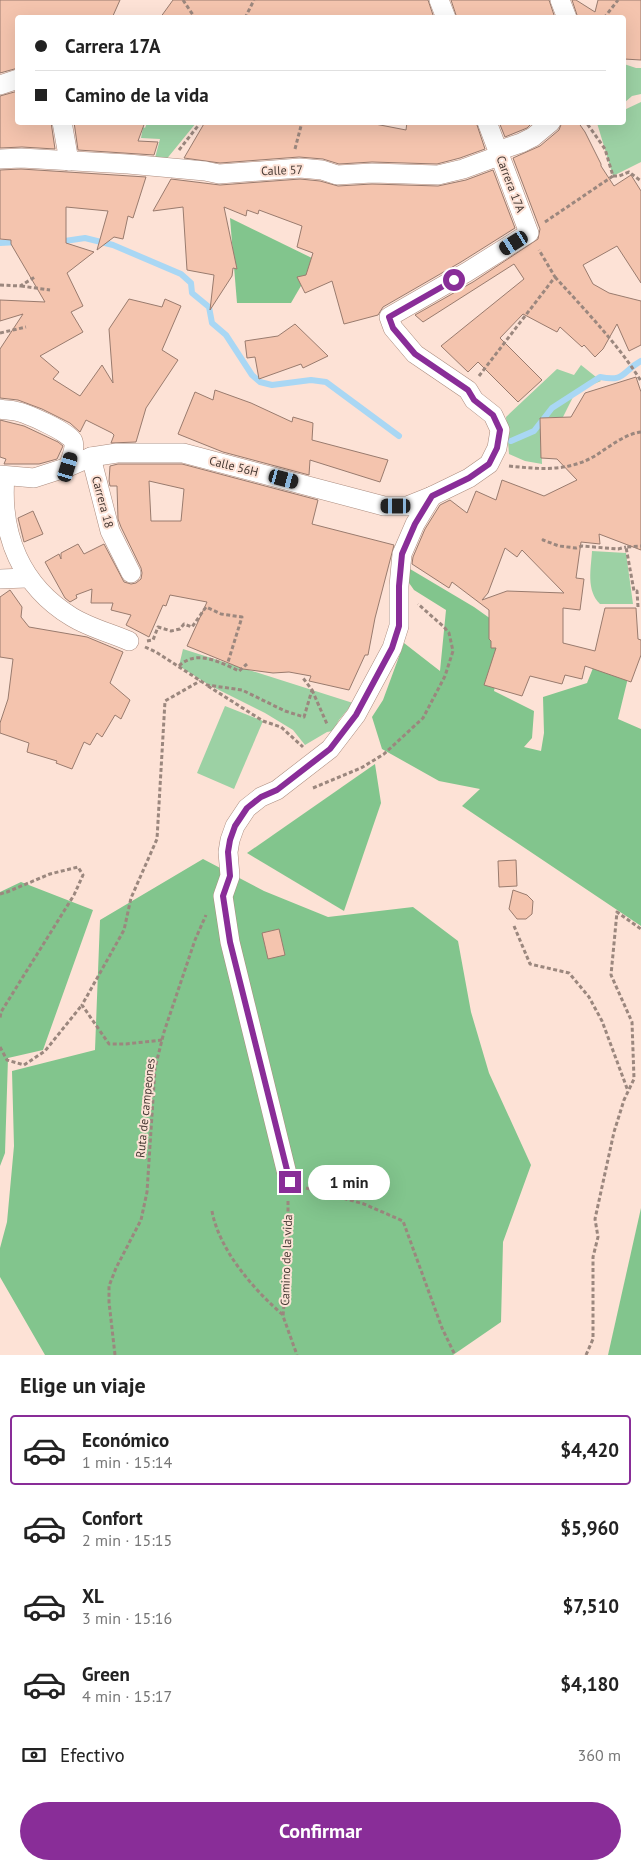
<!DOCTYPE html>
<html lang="es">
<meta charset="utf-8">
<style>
:root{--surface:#fff;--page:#f2f2f2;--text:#222;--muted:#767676;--line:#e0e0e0;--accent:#892d98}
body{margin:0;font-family:"PT Sans",sans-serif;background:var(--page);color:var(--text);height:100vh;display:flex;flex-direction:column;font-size:19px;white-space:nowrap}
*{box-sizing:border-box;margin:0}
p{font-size:16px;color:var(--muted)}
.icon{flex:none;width:28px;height:28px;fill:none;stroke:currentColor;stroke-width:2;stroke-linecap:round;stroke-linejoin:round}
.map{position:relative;height:1355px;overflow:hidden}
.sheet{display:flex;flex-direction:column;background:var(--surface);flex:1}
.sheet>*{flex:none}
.top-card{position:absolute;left:15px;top:15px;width:611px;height:110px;border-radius:5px;box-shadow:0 5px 20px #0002;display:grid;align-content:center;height:110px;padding:0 20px;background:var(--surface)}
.end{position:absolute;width:22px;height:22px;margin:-11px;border:6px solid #892d98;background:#fff;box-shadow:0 0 0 2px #fff}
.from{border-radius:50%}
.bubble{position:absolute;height:35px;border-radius:18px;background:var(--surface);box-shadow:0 5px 20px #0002;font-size:16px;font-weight:600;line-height:35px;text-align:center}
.car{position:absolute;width:15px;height:30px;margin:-15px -8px;border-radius:6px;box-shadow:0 0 4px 1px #0007;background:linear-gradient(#222 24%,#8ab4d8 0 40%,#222 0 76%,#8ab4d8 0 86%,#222 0)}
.top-card b{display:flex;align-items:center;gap:18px;height:48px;font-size:19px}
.top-card b+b{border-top:1px solid var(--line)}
.top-card i{width:12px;height:12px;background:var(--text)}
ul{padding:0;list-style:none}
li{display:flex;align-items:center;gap:15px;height:70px;margin:0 10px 8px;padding:0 10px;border:2px solid transparent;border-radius:5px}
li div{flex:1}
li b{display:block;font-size:19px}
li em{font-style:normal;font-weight:600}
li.on{border-color:var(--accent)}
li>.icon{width:45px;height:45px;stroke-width:1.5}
h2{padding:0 20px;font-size:22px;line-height:60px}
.pay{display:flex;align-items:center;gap:12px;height:55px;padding:0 20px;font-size:19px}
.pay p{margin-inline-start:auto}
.primary-button{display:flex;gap:10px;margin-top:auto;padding:10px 20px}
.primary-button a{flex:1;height:58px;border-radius:30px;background:var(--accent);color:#fff;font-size:20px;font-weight:600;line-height:58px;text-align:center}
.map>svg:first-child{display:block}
.green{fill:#9cd1a4}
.forest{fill:#82c58d}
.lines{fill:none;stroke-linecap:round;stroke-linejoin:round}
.stream{stroke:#a9d7f4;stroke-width:6}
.building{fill:#f4c4ae;stroke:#997b6e;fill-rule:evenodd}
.minor-casing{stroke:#ab8c7f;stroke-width:20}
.path{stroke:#9b877e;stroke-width:3;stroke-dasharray:4 2.5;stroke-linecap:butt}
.minor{stroke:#fff;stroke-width:19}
.route{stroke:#892d98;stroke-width:6}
.labels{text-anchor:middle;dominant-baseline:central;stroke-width:4;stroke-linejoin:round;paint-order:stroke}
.street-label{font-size:12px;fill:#463933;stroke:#fde2d6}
</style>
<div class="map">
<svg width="641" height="1355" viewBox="0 0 641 1355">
<rect width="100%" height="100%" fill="#fde2d6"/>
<g class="green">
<polygon points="624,64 636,68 641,68 641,94 632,96 624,103"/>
<polygon points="641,102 641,162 613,176 597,123 624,122 624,110"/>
<polygon points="147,123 196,123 165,161 155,158 160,139 141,138 143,127 145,128"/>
<polygon points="581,365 601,381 576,391 563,417 540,418 542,464 525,461 509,454 506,417 557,369 574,375"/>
<path d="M592,551L626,553L633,604H600C586,590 591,569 592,551Z"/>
<polygon points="183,649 353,703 339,720 333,731 327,732 305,745 293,730 265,713 209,685 179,666"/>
<polygon points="225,706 263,721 234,789 197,773"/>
</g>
<g class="forest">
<polygon points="230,218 316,260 291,303 237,303"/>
<polygon points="405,566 474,607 498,624 499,668 494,691 534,711 532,738 524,747 541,751 544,733 543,697 587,683 593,668 625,663 627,682 618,719 641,729 641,926 462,806 480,789 439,781 382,749 372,717 383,700 404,643 440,671 446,610 414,590 407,580"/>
<polygon points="375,764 381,803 344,911 247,853"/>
<polygon points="203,859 264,891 328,917 413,907 458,941 471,1012 489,1073 531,1165 503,1242 501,1322 453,1355 45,1355 0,1277 0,1248 7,1222 14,1146 12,1071 95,1050 100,920"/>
<polygon points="21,882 93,910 43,1050 8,1058 5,1153 0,1166 0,892"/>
<polygon points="641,1208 641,1355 608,1355"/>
</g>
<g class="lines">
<g class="stream">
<polyline points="58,242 85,238 113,245 181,274 191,283 192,293 209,307 212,323 226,335 252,375 260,382 272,385 311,380 326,382 399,436"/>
<polyline points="0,243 18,242"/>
<path d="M511,441L534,431L552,408L600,377C626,382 621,372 641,361"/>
</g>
</g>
<g class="building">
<polygon points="0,0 120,0 112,18 18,18 18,68 0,73"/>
<polygon points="173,0 428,0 434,18 160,18"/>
<polygon points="451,0 549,0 555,18 457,18"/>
<polygon points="572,0 576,0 595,12 598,0 641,0 641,60 624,59 624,18 578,18"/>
<polygon points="18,91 18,122 51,122 55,149 22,147 0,148 0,96"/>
<polygon points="74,122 145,122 138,141 158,142 154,155 78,150"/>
<polygon points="205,122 375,122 375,124 406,130 407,122 476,122 485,149 460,158 437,164 372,162 339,164 323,159 299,157 220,163 184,158"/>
<polygon points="499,122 533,122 527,128 505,137"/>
<polygon points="562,122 578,122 585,132 601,164 601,166 614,186 631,175 641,191 641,283 617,246 583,265 593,284 609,293 641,301 641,345 629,351 617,324 603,349 595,357 584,345 582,347 560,327 557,332 523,314 500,338 542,380 518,402 478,362 468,372 441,346 524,279 514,264 423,322 415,315 473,282 538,239 540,229 513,158 540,146 559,130"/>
<polygon points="21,169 146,177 133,218 128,216 123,239 114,237 97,250 108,211 66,207 66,243 94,252 67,273 83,306 71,312 83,332 40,356 59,372 53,379 80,396 102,365 113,383 109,329 129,299 162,307 165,299 181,306 162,350 178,360 146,408 136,442 111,443 114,435 112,433 86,420 80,432 70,423 42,409 18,400 0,398 0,349 23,314 0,321 0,300 45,302 11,244 11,240 0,239 0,170"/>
<polygon points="493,170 515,228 461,262 383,307 378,315 344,324 332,281 305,293 297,277 306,275 313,253 297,247 302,226 259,210 258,214 247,210 246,216 224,207 237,269 233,268 232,276 210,310 214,275 187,270 183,207 153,211 171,179 220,185 300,179 320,181 338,186 372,184 438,186 466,180"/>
<polygon points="295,324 328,356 303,368 301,364 259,379 255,357 247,358 245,341 278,336"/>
<path d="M636,377L641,392V550L599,534L600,544L581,542L576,578L584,579L580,610L563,608V643L595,651L605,608H636L638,639L641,640V655L631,682L585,666L582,679L565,675L562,684L530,676L522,696L484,685L496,648H491V641L489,639V610L452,582L449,588L412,564L413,557L425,529L440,505L450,500L467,513L476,491L496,500L502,480L544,496L577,480L557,459L541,458L540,418L571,417L585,393ZM505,548L517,557L522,550L564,593L507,591L482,600L488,593Z"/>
<polygon points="215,390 251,403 292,422 293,417 313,423 312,440 388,460 380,482 310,460 309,475 223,452 178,434 195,392 213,400"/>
<polygon points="0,420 24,426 58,442 63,446 57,459 39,464 4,464 6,459 0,457"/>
<path d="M118,464H182L318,500L312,524L394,545L375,618L368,655H365L349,690L309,681L311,676L289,672L273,673L243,669L187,646L207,602L170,595L166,606L163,605L149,637L126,625L131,615L111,610L113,603H91L92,589L76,595L77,598L70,602L65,598L45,562L59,554L61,559V553L78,544L84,554L104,544L124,582L131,584L136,583L141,579L142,573L141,568L121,527L118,519L117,486H110L109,481L110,466ZM149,481L184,489L181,521H151Z"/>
<polygon points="33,511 43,534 24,542 18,518"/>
<polygon points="10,590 22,607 21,617 29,627 87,637 123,652 110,683 130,700 121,719 115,715 102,737 97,733 90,745 84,742 72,769 56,763 57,761 27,752 29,743 0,733 0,723 8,699 13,659 0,657 0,597"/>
<polygon points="516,860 517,886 499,887 498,861"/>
<polygon points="513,890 527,895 533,901 532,914 526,919 517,919 509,909"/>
<polygon points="279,929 285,955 268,959 262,933"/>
</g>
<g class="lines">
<defs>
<g id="minor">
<polyline points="439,0 446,18"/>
<polyline points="560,0 567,18"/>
<polyline points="0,85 18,79"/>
<polyline points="62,122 69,161"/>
<polyline points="0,159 21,158 128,164 205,171 219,174 300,168 322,170 337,175 372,173 438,175 463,169 493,158 506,148 521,143 533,137 551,122"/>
<path d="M0,409C5,410 10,410 15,411C26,413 69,432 73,441C76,448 70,461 68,467"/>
<polyline points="91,457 110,531 131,573"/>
<polyline points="0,475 34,478 68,467 91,457 117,453 183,453 384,506 407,506 432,496 469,478 489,464 497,448 500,430 493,415 474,400 468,390 415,354 393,328 389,317 467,272 529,233 487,122"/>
<path d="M5,476C0,535 21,586 72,617C88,627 110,633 129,641"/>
<polyline points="0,579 26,578"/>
<polyline points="289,1182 230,942 223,896 230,876 228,852 230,840 235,826 247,808 261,797 277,790 330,749 356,715 392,648 399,626 399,586 402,554 415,524 432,496"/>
</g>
</defs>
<use href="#minor" class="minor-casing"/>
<g class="path">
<polyline points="183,0 195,18"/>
<polyline points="245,18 254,0"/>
<polyline points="604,18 618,0"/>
<polyline points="295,149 302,122"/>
<polyline points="179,150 201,122"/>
<polyline points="613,176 619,176 629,172 641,181"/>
<polyline points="545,222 613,176 605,149 586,122"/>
<path d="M555,277C585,310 617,343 641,381"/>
<polyline points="0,285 20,286 35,277"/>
<polyline points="21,286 50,290"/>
<polyline points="0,333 26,327"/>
<polyline points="479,376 555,277 539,250"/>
<path d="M509,466C538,469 566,472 593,457C608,448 624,434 641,432"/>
<polyline points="544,539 543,540 559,546 576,548 582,546 618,549 626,547"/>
<polyline points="638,607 637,591 634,591 626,547 641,546"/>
<polyline points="147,641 153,640 158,627 171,631 180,629 184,624 192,627 206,607 221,614 242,617 228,662"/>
<polyline points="145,647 156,652 207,685 242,690 285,711 304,717 312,690 303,678"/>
<path d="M179,666C196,649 220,662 239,671L247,664"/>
<polyline points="208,686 263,721 281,727 303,747"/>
<polyline points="312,690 327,724"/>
<polyline points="313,788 361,768 384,754 423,718 445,676 453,651 449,633 444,627 418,604"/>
<polyline points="0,894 7,892 50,874 78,867 83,875 74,895 1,1012 0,1018"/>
<polyline points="514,926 530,964 569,973 589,997 602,1021 628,1091"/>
<polyline points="162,1040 126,1044 109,1044 82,1005 124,930 131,898 157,839 165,701 200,681"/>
<polyline points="0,1047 7,1060 24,1065 45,1051 82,1005"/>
<polyline points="306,1188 364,1204 403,1221 442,1328 455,1355"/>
<polyline points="288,1201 288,1258 283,1316 297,1355"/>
<path d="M212,1211C219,1250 254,1290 283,1315"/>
<polyline points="115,1355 109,1302 109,1286 116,1268 141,1220 147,1192 155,1068 164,1032 195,940 206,915"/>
<polyline points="586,1355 593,1339 593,1257 598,1237 595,1219 614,1132 624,1100 634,1079 632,1022 611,975 617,912 641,929"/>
</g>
<use href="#minor" class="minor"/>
</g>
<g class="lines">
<polyline class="route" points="290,1182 230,942 223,896 230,876 228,852 230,840 235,826 247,808 261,797 277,790 330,749 356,715 392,648 399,626 399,586 402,554 415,524 432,496 469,478 489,464 497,448 500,430 493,415 474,400 468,390 415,354 393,328 389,317 454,280"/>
</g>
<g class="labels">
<g class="street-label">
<text transform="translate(282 170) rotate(-2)">Calle 57</text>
<text transform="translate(511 184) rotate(69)">Carrera 17A</text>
<text transform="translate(234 466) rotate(14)">Calle 56H</text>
<text transform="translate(103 502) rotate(75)">Carrera 18</text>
<text transform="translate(145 1108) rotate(-84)">Ruta de campeones</text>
<text transform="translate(286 1260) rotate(-88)">Camino de la vida</text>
</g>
</g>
</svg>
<i class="end from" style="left:454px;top:280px"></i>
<i class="end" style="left:290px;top:1182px"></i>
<div class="bubble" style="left:308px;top:1165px;width:82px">1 min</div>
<i class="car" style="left:514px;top:243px;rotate:238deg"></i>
<i class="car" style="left:68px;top:467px;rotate:17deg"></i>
<i class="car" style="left:284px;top:479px;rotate:105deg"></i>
<i class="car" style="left:396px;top:506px;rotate:270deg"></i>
<div class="top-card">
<b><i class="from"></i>Carrera 17A</b>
<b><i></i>Camino de la vida</b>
</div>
</div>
<section class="sheet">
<h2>Elige un viaje</h2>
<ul>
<li class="on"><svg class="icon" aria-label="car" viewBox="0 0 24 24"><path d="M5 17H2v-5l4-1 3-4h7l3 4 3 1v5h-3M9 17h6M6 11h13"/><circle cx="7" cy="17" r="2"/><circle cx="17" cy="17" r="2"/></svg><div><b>Económico</b><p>1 min · 15:14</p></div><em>$4,420</em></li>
<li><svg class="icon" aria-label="car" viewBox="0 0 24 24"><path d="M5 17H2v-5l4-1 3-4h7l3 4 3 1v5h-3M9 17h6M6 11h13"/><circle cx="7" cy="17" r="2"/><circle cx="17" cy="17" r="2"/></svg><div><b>Confort</b><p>2 min · 15:15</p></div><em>$5,960</em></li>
<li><svg class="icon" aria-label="car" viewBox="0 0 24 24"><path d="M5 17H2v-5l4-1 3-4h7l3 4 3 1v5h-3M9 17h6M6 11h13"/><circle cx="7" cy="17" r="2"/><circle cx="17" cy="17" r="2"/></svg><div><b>XL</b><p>3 min · 15:16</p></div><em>$7,510</em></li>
<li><svg class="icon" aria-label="car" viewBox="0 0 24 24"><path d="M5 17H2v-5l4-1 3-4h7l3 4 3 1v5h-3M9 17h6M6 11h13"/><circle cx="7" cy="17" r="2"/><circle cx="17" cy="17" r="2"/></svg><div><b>Green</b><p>4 min · 15:17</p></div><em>$4,180</em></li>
</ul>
<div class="pay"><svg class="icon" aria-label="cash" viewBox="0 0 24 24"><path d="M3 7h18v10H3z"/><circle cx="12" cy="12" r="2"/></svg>Efectivo<p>360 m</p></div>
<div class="primary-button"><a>Confirmar</a></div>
</section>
